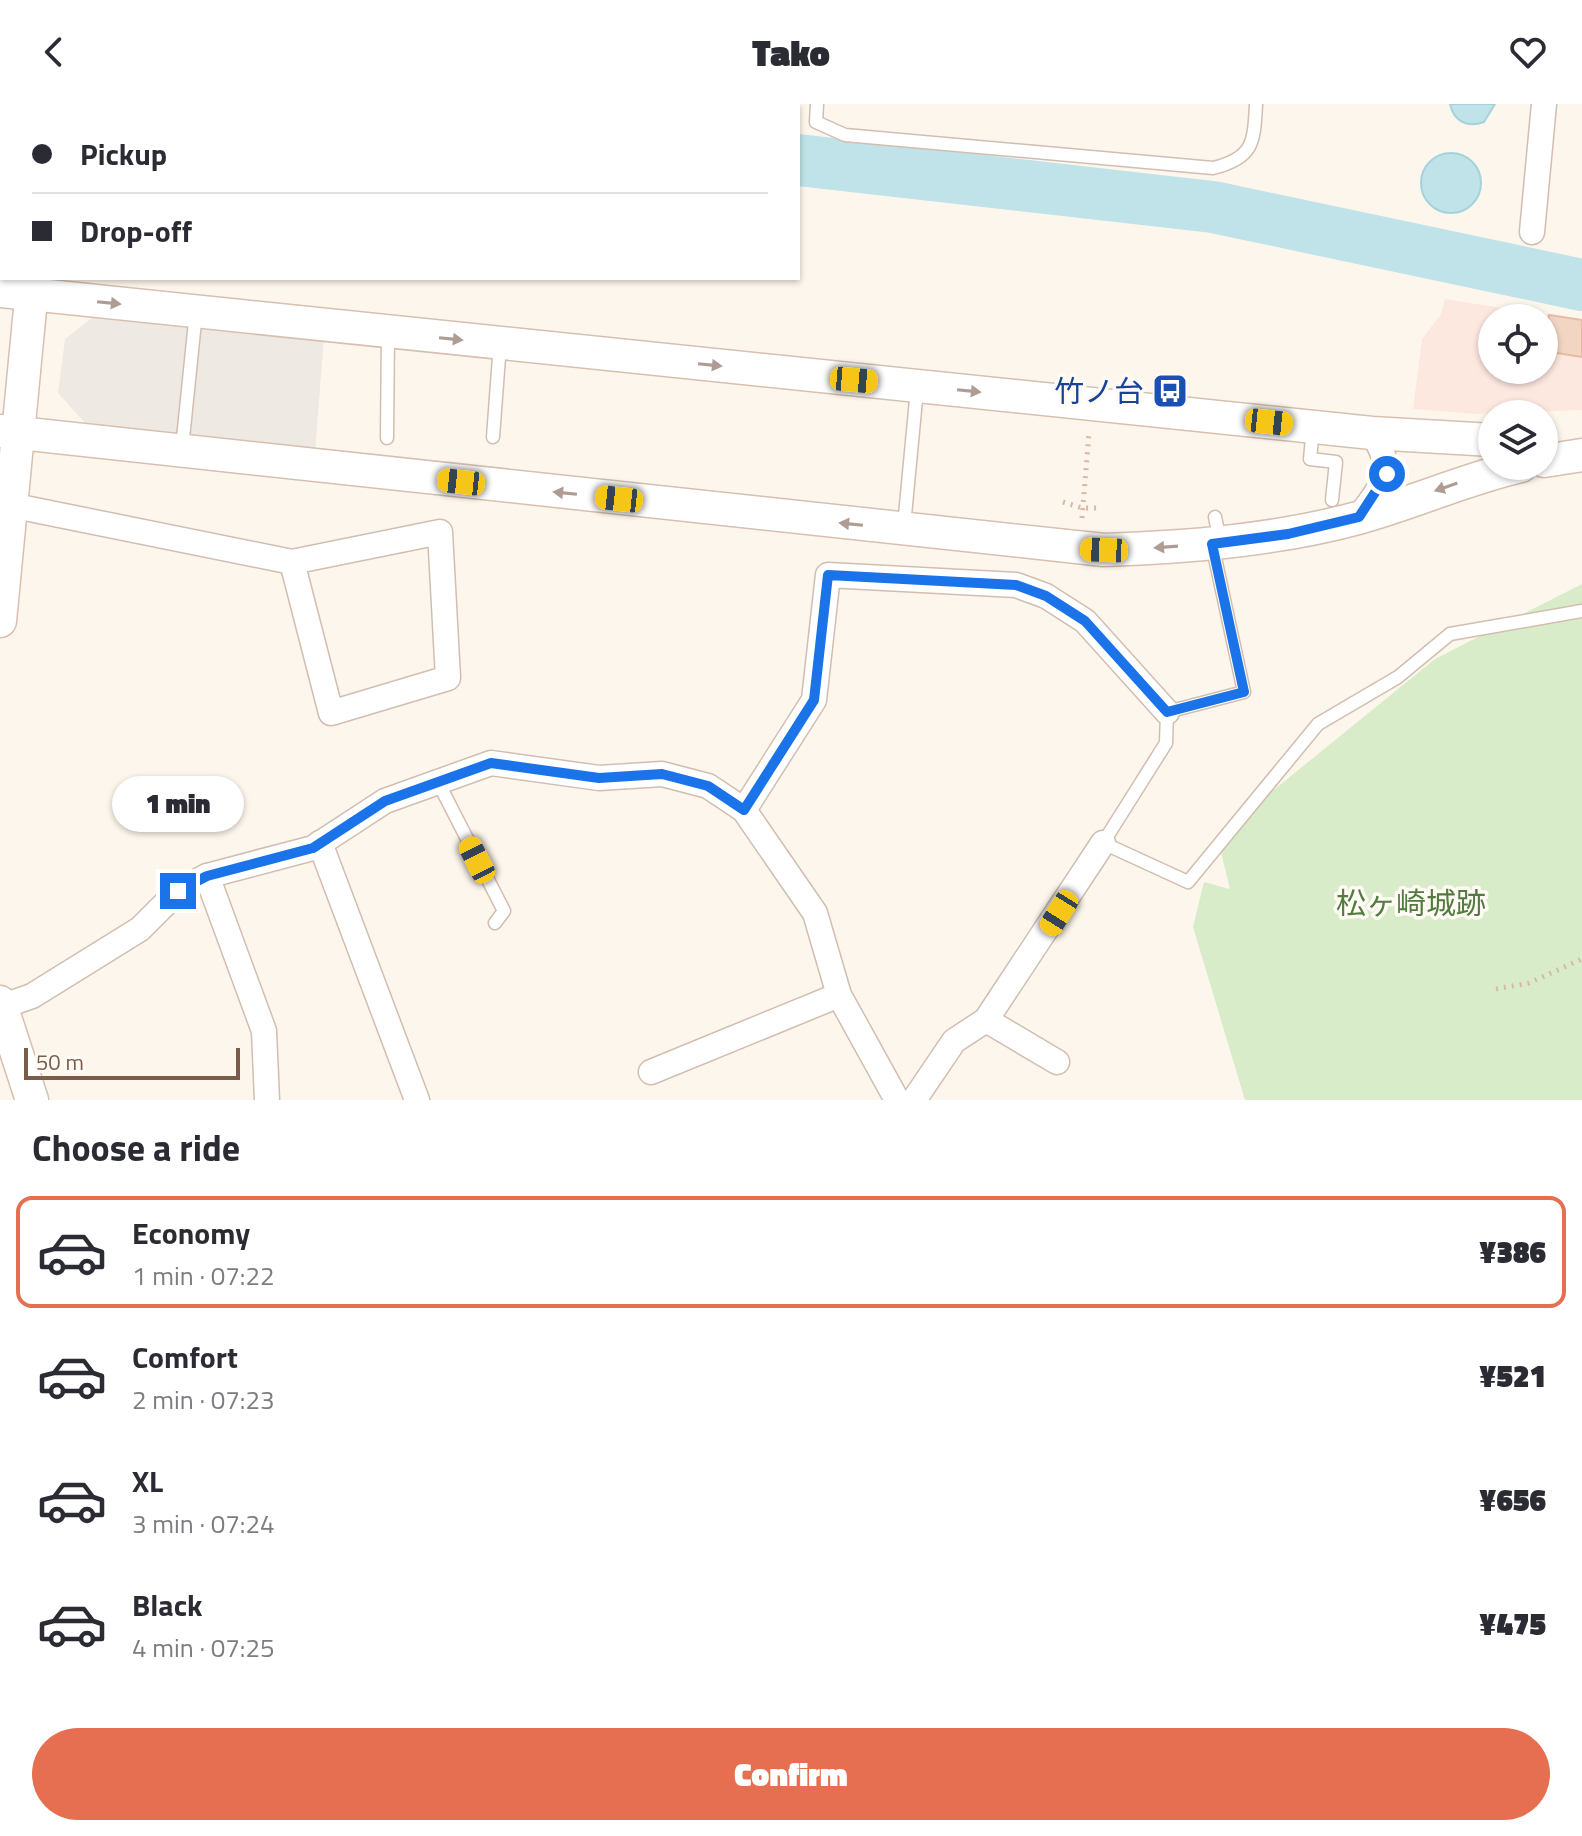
<!DOCTYPE html>
<meta charset="utf-8">
<style>
:root{--surface:#fff;--page:#f2f2f3;--text:#2b2b33;--muted:#7c7c81;--line:#e1e1e2;--accent:#e76f51}
body{margin:0;font-family:"Titillium Web","Noto Sans JP",sans-serif;background:var(--page);color:var(--text);height:100vh;display:flex;flex-direction:column;font-size:30px;white-space:nowrap}
*{box-sizing:border-box;margin:0}
p{font-size:26px;color:var(--muted)}
.icon{flex:none;width:44px;height:44px;fill:none;stroke:currentColor;stroke-width:2;stroke-linecap:round;stroke-linejoin:round}
.map{position:relative;height:996px;overflow:hidden}
.side{display:flex;flex-direction:column;background:var(--surface);flex:1}
.side>*{flex:none}
.guide{position:absolute;left:0px;top:0px;width:800px;height:176px;box-shadow:0 2px 6px #0004;display:grid;align-content:center;height:176px;padding:0 32px;background:var(--surface)}
.tools{position:absolute;left:1478px;top:200px;display:grid;gap:16px}
.tools a{display:grid;place-items:center;width:80px;height:80px;border-radius:50%;background:var(--surface);box-shadow:0 2px 6px #0004;font-size:40px}
.scale{position:absolute;left:24px;bottom:20px;width:216px;box-sizing:border-box;padding-left:8px;border:4px solid #7a5c4d;border-top:0;font-size:22px;line-height:28px;white-space:nowrap;color:#7a5c4d;-webkit-text-stroke:6px #fffaf3;paint-order:stroke}
.end{position:absolute;width:36px;height:36px;margin:-18px;border:10px solid #1a73e8;background:#fff;box-shadow:0 0 0 4px #fff}
.from{border-radius:50%}
.bubble{position:absolute;height:56px;border-radius:28px;background:var(--surface);box-shadow:0 2px 6px #0004;font-size:26px;font-weight:800;line-height:56px;text-align:center}
.car{position:absolute;width:24px;height:48px;margin:-24px -12px;border-radius:10px;box-shadow:0 0 6px 2px #0007;background:linear-gradient(#f5c518 24%,#345 0 40%,#f5c518 0 76%,#345 0 86%,#f5c518 0)}
.guide b{display:flex;align-items:center;gap:28px;height:76px;font-size:30px}
.guide b+b{border-top:2px solid var(--line)}
.guide i{width:20px;height:20px;background:var(--text)}
ul{padding:0;list-style:none}
li{display:flex;align-items:center;gap:24px;height:112px;margin:0 16px 12px;padding:0 16px;border:4px solid transparent;border-radius:16px}
li div{flex:1}
li b{display:block;font-size:30px}
li em{font-style:normal;font-weight:800}
li.selected{border-color:var(--accent)}
li>.icon{width:72px;height:72px;stroke-width:1.5}
h2{padding:0 32px;font-size:36px;line-height:96px}
.cta{display:flex;gap:16px;margin-top:auto;padding:16px 32px}
.cta a{flex:1;height:92px;border-radius:48px;background:var(--accent);color:#fff;font-size:32px;font-weight:800;line-height:92px;text-align:center}
header{display:flex;justify-content:space-between;align-items:center;height:104px;padding:0 32px;background:var(--surface);font-size:36px;font-weight:800}
.map>svg:first-child{display:block}
.commercial{fill:#fde8e0;fill-rule:evenodd}
.industrial{fill:#efe9e4}
.green{fill:#d8ecc9}
.water{fill:#bfe3e8;stroke:#a5d3da;stroke-width:2}
.lines{fill:none;stroke-linecap:round;stroke-linejoin:round}
.river{stroke:#bfe3e8;stroke-width:52}
.building{fill:#f3d5c3;stroke:#e6bba3;stroke-width:2}
.lane-casing{stroke:#d1beb0;stroke-width:15}
.street-casing{stroke:#d1beb0;stroke-width:27}
.secondary-casing{stroke:#d6c0b0;stroke-width:35}
.path{stroke:#d9b8a5;stroke-width:5;stroke-dasharray:2 6;stroke-linecap:butt}
.lane{stroke:#fff;stroke-width:12}
.street{stroke:#fff;stroke-width:24}
.secondary{stroke:#fff;stroke-width:32}
.oneway{fill:#af9d94}
.route{stroke:#1a73e8;stroke-width:10}
.labels{text-anchor:middle;dominant-baseline:central;stroke-width:7;stroke-linejoin:round;paint-order:stroke}
.transit-label{font-size:30px;fill:#164399;stroke:#fffaf3;text-anchor:end}
.park-label{font-size:30px;fill:#537a41;stroke:#fffaf3}
</style>
<header><svg class="icon" aria-label="back" viewBox="0 0 24 24"><path d="M15 5l-7 7 7 7"/></svg>Tako<svg class="icon" aria-label="heart" viewBox="0 0 24 24"><path d="M12 20l-8-8c-3-5 5-10 8-4 3-6 11-1 8 4z"/></svg></header>
<div class="map">
<svg width="1582" height="996" viewBox="0 0 1582 996">
<rect width="100%" height="100%" fill="#fdf6ec"/>
<path class="commercial" d="M1445,195L1582,217V306L1476,310L1413,305L1422,235L1441,210ZM1492,214H1544V266H1492Z"/>
<polygon class="industrial" points="97,210 324,234 315,348 86,320 58,289 65,235"/>
<polygon class="green" points="1582,480 1582,996 1245,996 1193,823 1204,778 1230,785 1217,732 1435,555"/>
<g class="water">
<path d="M1450,0H1495L1484,18C1468,24 1454,18 1450,0Z"/>
<circle cx="1451" cy="79" r="30"/>
</g>
<g class="lines">
<g class="river">
<polyline points="304,0 322,2"/>
<polyline points="798,56 1213,103 1582,181"/>
</g>
</g>
<polygon class="building" points="1549,211 1582,216 1582,253 1544,247"/>
<g class="lines">
<defs>
<g id="lane">
<path d="M817,0L816,18L845,31L1213,64C1254,54 1254,38 1256,0"/>
<polyline points="1313,323 1310,355 1336,358 1332,396"/>
<polyline points="493,333 500,240"/>
<polyline points="387,334 388,228"/>
<polyline points="182,344 196,208"/>
<polyline points="1215,413 1220,437"/>
<polyline points="904,422 917,285"/>
<polyline points="1212,440 1244,588 1167,608 1166,639 1103,739 1188,778 1318,620 1398,573 1450,530 1582,507"/>
<polyline points="438,678 504,807 495,819"/>
</g>
<g id="street">
<polyline points="0,5 2,5"/>
<polyline points="1532,128 1544,0"/>
<polyline points="10,401 292,458 331,609 448,574 440,428 292,458"/>
<path d="M1359,413C1383,380 1397,367 1372,329"/>
<polyline points="744,706 814,596 828,471 1016,481 1046,492 1085,517 1167,608"/>
<polyline points="320,739 417,996"/>
<polyline points="207,772 264,927 267,996"/>
<polyline points="1,903 32,892 140,825 178,787 207,772 313,744 385,697 491,659 599,674 662,670 708,682 744,706 815,809 839,891 897,996"/>
<polyline points="986,916 1057,958"/>
<polyline points="651,968 839,891"/>
<polyline points="914,996 954,937 986,916 1103,739"/>
</g>
<g id="secondary">
<polyline points="46,2 46,0"/>
<polyline points="0,187 1372,329 1492,336"/>
<path d="M0,327L1104,446C1190,443 1276,436 1358,414C1413,399 1465,375 1521,362"/>
<polyline points="1544,357 1582,351"/>
<polyline points="0,517 33,174"/>
<polyline points="0,898 32,996"/>
</g>
</defs>
<use href="#lane" class="lane-casing"/>
<use href="#street" class="street-casing"/>
<use href="#secondary" class="secondary-casing"/>
<g class="path">
<polyline points="1063,398 1082,404 1102,404"/>
<polyline points="1082,414 1089,329"/>
<polyline points="1496,885 1529,879 1582,855"/>
</g>
<use href="#lane" class="lane"/>
<use href="#street" class="street"/>
<use href="#secondary" class="secondary"/>
</g>
<defs><path id="oneway-solid" d="M-6-.8H1V-3.2L6.5 0L1 3.2V.8H-6Z" transform="scale(2)"/></defs>
<g class="oneway">
<use href="#oneway-solid" transform="translate(109 199) rotate(6)"/>
<use href="#oneway-solid" transform="translate(451 235) rotate(6)"/>
<use href="#oneway-solid" transform="translate(710 261) rotate(6)"/>
<use href="#oneway-solid" transform="translate(969 287) rotate(6)"/>
<use href="#oneway-solid" transform="translate(1446 383) rotate(161)"/>
<use href="#oneway-solid" transform="translate(565 389) rotate(-174)"/>
<use href="#oneway-solid" transform="translate(851 420) rotate(-174)"/>
<use href="#oneway-solid" transform="translate(1166 443) rotate(176)"/>
</g>
<g class="lines">
<polyline class="route" points="178,787 207,772 313,744 385,697 491,659 599,674 662,670 708,682 744,706 814,596 828,471 1016,481 1046,492 1085,517 1167,608 1244,588 1212,440 1288,430 1359,413 1387,370"/>
</g>
<defs>
<symbol id="bus-square" viewBox="-11 -11 22 22"><rect x="-9" y="-9" width="18" height="18" rx="4" fill="#1a4fb4" stroke="#fffaf3"/><path d="M-5-6H5V4H4V6H2V4H-2V6H-4V4H-5ZM-3.5-4V0h7V-4ZM-3.5 1.2v1.5H-2V1.2ZM2 1.2v1.5H3.5V1.2Z" fill="#fff"/></symbol>
</defs>
<g fill-rule="evenodd">
<use href="#bus-square" x="1150" y="267" width="40" height="40"/>
</g>
<g class="labels">
<g class="transit-label">
<text x="1144" y="287">竹ノ台</text>
</g>
<g class="park-label">
<text x="1411" y="799">松ヶ崎城跡</text>
</g>
</g>
</svg>
<div class="tools">
<a><svg class="icon" aria-label="locate" viewBox="0 0 24 24"><circle cx="12" cy="12" r="6"/><path d="M12 2v4M12 18v4M2 12h4M18 12h4"/></svg></a>
<a><svg class="icon" aria-label="layers" viewBox="0 0 24 24"><path d="M12 4l9 5-9 5-9-5zM3 14l9 5 9-5"/></svg></a>
</div>
<div class="scale">50 m</div>
<i class="end from" style="left:1387px;top:370px"></i>
<i class="end" style="left:178px;top:787px"></i>
<div class="bubble" style="left:112px;top:672px;width:132px">1 min</div>
<i class="car" style="left:854px;top:276px;rotate:95deg"></i>
<i class="car" style="left:1269px;top:318px;rotate:96deg"></i>
<i class="car" style="left:461px;top:378px;rotate:276deg"></i>
<i class="car" style="left:619px;top:395px;rotate:276deg"></i>
<i class="car" style="left:1104px;top:446px;rotate:272deg"></i>
<i class="car" style="left:477px;top:756px;rotate:333deg"></i>
<i class="car" style="left:1059px;top:809px;rotate:212deg"></i>
<div class="guide">
<b><i class="from"></i>Pickup</b>
<b><i></i>Drop-off</b>
</div>
</div>
<section class="side">
<h2>Choose a ride</h2>
<ul>
<li class="selected"><svg class="icon" aria-label="car" viewBox="0 0 24 24"><path d="M5 17H2v-5l4-1 3-4h7l3 4 3 1v5h-3M9 17h6M6 11h13"/><circle cx="7" cy="17" r="2"/><circle cx="17" cy="17" r="2"/></svg><div><b>Economy</b><p>1 min · 07:22</p></div><em>¥386</em></li>
<li><svg class="icon" aria-label="car" viewBox="0 0 24 24"><path d="M5 17H2v-5l4-1 3-4h7l3 4 3 1v5h-3M9 17h6M6 11h13"/><circle cx="7" cy="17" r="2"/><circle cx="17" cy="17" r="2"/></svg><div><b>Comfort</b><p>2 min · 07:23</p></div><em>¥521</em></li>
<li><svg class="icon" aria-label="car" viewBox="0 0 24 24"><path d="M5 17H2v-5l4-1 3-4h7l3 4 3 1v5h-3M9 17h6M6 11h13"/><circle cx="7" cy="17" r="2"/><circle cx="17" cy="17" r="2"/></svg><div><b>XL</b><p>3 min · 07:24</p></div><em>¥656</em></li>
<li><svg class="icon" aria-label="car" viewBox="0 0 24 24"><path d="M5 17H2v-5l4-1 3-4h7l3 4 3 1v5h-3M9 17h6M6 11h13"/><circle cx="7" cy="17" r="2"/><circle cx="17" cy="17" r="2"/></svg><div><b>Black</b><p>4 min · 07:25</p></div><em>¥475</em></li>
</ul>
<div class="cta"><a>Confirm</a></div>
</section>
